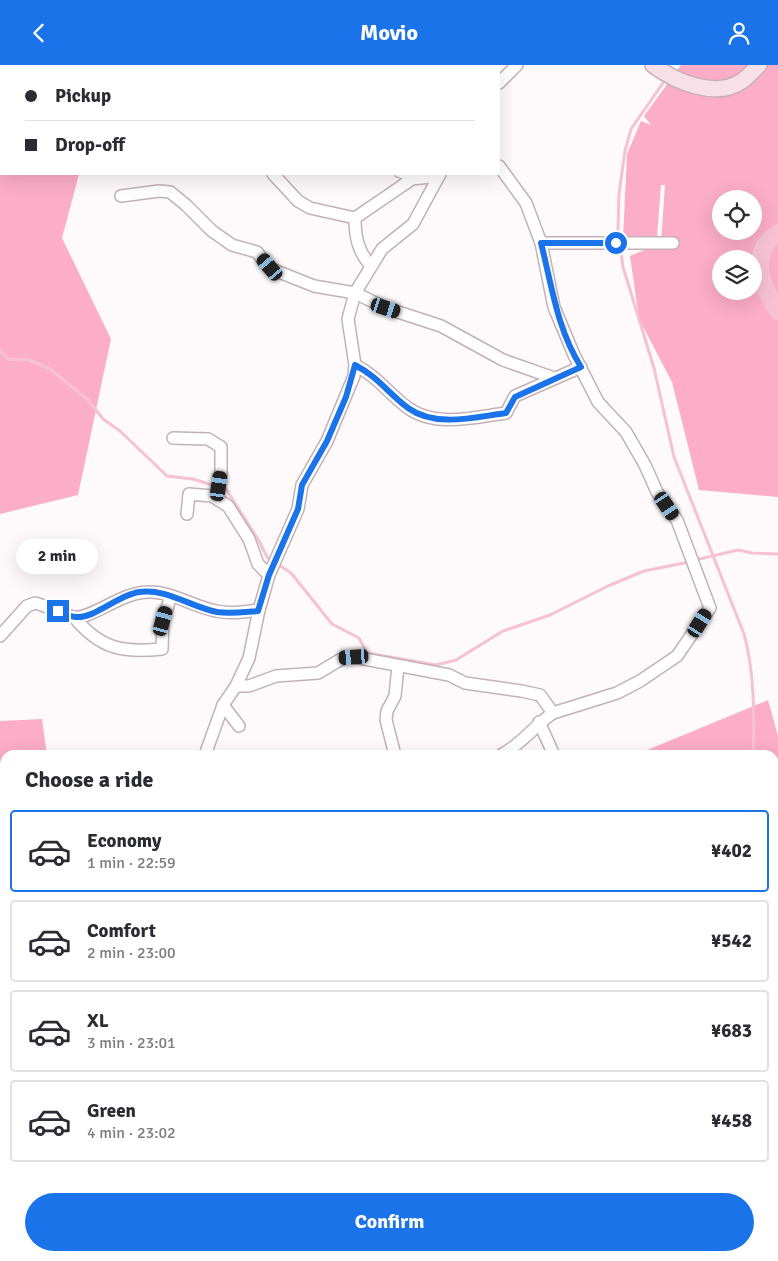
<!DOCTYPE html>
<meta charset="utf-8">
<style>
:root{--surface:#fff;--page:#f2f2f3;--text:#2b2b33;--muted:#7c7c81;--line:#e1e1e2;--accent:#1a73e8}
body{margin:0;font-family:Signika,sans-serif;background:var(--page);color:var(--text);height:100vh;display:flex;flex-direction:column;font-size:19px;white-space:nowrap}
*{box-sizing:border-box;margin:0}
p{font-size:16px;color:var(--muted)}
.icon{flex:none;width:28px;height:28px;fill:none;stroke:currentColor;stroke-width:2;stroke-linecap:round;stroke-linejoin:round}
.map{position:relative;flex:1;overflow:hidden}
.sheet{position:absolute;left:0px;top:685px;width:779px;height:511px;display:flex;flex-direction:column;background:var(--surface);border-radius:15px 15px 0 0;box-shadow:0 5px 20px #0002}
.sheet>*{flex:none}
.top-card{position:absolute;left:0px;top:0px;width:500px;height:110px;box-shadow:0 5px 20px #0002;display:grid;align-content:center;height:110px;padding:0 25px;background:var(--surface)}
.fabs{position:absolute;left:712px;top:125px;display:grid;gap:10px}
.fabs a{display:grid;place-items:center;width:50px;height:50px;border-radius:50%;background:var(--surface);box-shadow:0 5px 20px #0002;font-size:25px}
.end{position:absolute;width:22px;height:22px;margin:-11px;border:6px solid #1a73e8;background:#fff;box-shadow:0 0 0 2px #fff}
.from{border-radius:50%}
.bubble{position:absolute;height:35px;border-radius:18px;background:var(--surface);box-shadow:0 5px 20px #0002;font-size:16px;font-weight:700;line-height:35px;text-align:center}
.car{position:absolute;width:15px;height:30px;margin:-15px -8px;border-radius:6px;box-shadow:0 0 4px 1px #0007;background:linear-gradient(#222 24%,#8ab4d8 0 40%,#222 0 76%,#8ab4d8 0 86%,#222 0)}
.top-card b{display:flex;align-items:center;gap:18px;height:48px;font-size:19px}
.top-card b+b{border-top:1px solid var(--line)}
.top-card i{width:12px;height:12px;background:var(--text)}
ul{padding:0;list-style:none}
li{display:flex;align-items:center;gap:15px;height:82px;margin:0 10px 8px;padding:0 15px;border:2px solid var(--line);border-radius:5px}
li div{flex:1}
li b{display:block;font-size:19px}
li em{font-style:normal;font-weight:700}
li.selected{border-color:var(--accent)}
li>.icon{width:45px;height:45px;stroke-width:1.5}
h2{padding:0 25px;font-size:22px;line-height:60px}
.primary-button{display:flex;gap:10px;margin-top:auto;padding:10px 25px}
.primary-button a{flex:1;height:58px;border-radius:30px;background:var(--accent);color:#fff;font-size:20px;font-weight:700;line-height:58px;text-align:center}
header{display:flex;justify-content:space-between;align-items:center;height:65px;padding:0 25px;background:var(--accent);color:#fff;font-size:22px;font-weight:700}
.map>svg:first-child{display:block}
.green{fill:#fcadc8;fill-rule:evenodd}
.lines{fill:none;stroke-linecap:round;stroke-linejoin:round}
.stream{stroke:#f6c2d3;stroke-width:3}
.river{stroke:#f6c2d3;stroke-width:18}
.lane-casing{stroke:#c4b1b7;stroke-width:8}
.street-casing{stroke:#c4b1b7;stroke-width:14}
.secondary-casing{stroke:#c4b1b7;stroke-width:18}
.lane{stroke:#fff;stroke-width:5.5}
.street{stroke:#fff;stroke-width:11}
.secondary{stroke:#f7e0e8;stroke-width:15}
.route{stroke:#1a73e8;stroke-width:6}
</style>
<header><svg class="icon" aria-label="back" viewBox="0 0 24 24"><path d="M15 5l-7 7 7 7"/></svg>Movio<svg class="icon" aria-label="person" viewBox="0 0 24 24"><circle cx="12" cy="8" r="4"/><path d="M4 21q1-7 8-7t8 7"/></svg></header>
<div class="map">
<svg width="778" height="1196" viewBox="0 0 778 1196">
<rect width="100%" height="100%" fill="#fefafb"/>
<g class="green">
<polygon points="0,0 65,1 1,1 1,109 79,109 62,173 111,274 78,430 0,449"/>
<path d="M681,0H778V432L699,425L672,317L639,254L630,191L661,178L665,120H661L657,172L623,174L627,89L641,56L651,60L644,51ZM721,134H754V166H721ZM721,194H754V226H721Z"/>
<polygon points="768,635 778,671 778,1034 774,1036 774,690 635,690"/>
<polygon points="42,654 47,690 5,690 5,1191 94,1191 96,1196 0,1196 0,656"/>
<polygon points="291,1191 726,1191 725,1196 291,1196"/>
</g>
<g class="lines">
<g class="stream">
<path d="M663,18L631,64L625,86L619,129L618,164L623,202L654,303L674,392L744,569C754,604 755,654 753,690"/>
<polyline points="0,286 8,294 29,295 50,304 88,335 103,354 120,366 167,411 193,414 215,421"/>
<polyline points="226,424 259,476 267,492 291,508 332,559 359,573 367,588 436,600 456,595 503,566 550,550 608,521 644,506 689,497"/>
<polyline points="695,495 738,485 752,488 778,489"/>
<polyline points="774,857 778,852"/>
<polyline points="527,1196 527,1191"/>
</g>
<g class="river">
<path d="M778,168C774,172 766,177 764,182C754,205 765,227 778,246"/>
<polyline points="774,942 778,938"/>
<polyline points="597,1191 598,1196"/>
</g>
<defs>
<g id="lane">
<polyline points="398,109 412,114"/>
<polyline points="0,1068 5,1069"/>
<polyline points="79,1191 83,1196"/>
<polyline points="93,1196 98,1191"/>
</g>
<g id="street">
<polyline points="173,0 174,1"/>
<polyline points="224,0 224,1"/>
<polyline points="349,0 349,1"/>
<polyline points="499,18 517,0"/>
<path d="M273,109L298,136L310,143L355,153C355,172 358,186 370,200"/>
<polyline points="121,131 159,126 170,127 186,140 212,166 232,180 257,187 269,203 314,221 355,228 386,243 441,261 503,295 554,313"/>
<polyline points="355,153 412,114 439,111"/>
<polyline points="541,178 673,178"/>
<path d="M355,300C378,312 388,328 408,343C436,363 475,352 506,348L515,331L581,302"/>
<polyline points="173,373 208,374 221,382 221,409 217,434"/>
<polyline points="187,449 189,429 212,431 228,441 249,474 258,499 269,510"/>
<path d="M74,552C100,584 123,588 162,584L163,556L171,531"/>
<path d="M0,571L27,541L35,538C48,541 61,550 74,552C91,555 122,526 150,527C173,527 194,542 216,546C230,549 244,547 259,545"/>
<polyline points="236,621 249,621 276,611 318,608 343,593 354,592 449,610 465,618 521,626 540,630 553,648 617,628 640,616 677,591 710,543 677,455 657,427 645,400 626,367 598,337 574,290 554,242 541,178 526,138 499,101"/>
<polyline points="223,640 239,661"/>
<polyline points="539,657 554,690"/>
<polyline points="205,690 223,640 236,621 249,593 259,545 269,510 298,444 302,420 327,376 354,311 355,300 348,254 355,228 382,184 413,159 440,109"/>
<polyline points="395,690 386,655 387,646 395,631 398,601"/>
<path d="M501,690C522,679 534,661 553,648"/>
<polyline points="117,1191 119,1196"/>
<polyline points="173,1191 173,1196"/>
</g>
<path id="secondary" d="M653,0C676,17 716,34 742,16C748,12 754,5 759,0"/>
</defs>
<use href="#lane" class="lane-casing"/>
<use href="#street" class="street-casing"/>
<use href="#secondary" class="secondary-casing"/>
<use href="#lane" class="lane"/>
<use href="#street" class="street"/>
<use href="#secondary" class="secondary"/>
</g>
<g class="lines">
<path class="route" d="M58,546C64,548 70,552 76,552C94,554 118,530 139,527C166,523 191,542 217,547C231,549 244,547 258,546L269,510L298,444L302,420L327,376L346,332L355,300C378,312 388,328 408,343C436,363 475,352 506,348L515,332L581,302C557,264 552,221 541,178H616"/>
</g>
</svg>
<div class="fabs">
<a><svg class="icon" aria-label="locate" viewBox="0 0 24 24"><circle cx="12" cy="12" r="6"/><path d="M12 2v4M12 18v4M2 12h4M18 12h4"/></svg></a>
<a><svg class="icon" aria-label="layers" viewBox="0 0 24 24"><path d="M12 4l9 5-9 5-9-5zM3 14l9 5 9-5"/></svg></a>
</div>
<i class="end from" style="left:616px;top:178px"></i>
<i class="end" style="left:58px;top:546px"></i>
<div class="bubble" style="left:16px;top:474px;width:82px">2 min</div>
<i class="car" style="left:270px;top:202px;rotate:320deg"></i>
<i class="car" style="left:386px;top:243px;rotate:108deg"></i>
<i class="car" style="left:219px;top:421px;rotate:8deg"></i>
<i class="car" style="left:667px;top:441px;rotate:146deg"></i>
<i class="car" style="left:163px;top:556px;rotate:15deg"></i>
<i class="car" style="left:700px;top:558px;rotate:32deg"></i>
<i class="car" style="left:354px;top:592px;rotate:266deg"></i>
<div class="top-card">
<b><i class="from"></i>Pickup</b>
<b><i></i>Drop-off</b>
</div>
<section class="sheet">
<h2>Choose a ride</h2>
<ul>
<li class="selected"><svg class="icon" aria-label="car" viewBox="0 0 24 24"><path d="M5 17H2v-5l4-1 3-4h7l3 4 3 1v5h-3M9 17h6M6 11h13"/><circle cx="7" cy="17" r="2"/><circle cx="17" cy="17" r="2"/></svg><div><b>Economy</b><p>1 min · 22:59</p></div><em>¥402</em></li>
<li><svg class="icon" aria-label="car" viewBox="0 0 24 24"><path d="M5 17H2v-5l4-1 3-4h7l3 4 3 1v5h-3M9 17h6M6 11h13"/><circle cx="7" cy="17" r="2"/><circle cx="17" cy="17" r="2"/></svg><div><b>Comfort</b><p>2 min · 23:00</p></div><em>¥542</em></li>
<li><svg class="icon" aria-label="car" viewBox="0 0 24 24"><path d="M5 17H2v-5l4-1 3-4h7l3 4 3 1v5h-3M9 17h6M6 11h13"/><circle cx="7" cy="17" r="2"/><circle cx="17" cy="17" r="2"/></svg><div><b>XL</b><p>3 min · 23:01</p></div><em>¥683</em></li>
<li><svg class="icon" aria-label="car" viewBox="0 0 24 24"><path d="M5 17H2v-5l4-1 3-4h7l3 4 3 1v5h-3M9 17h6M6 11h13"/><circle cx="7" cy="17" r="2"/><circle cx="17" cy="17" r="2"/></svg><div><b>Green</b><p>4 min · 23:02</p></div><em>¥458</em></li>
</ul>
<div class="primary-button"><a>Confirm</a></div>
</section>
</div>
